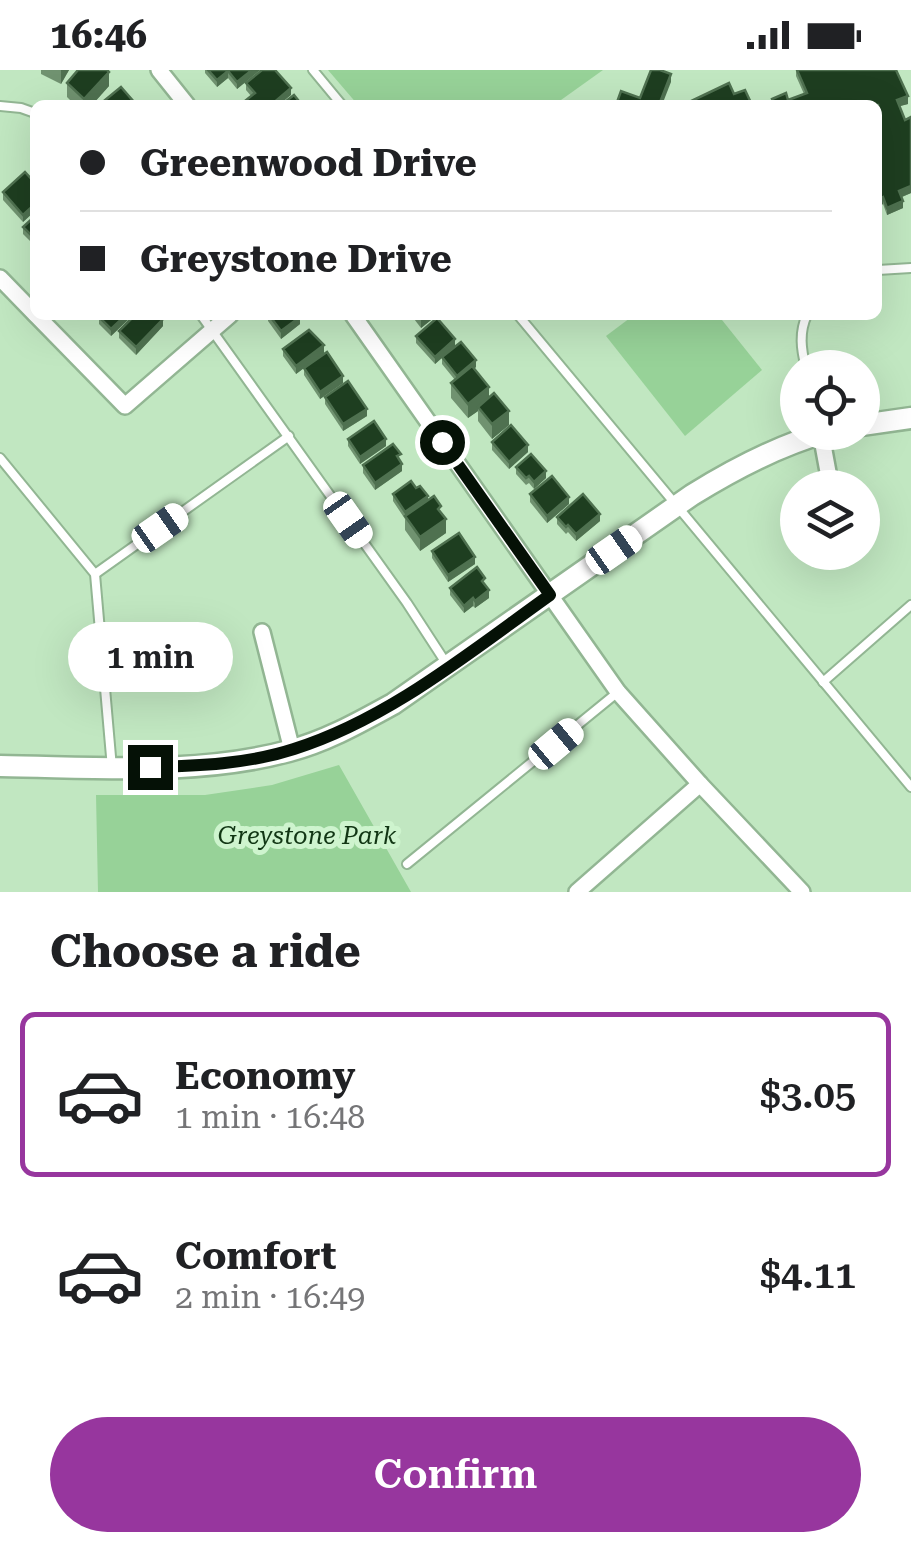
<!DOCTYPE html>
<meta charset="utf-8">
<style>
:root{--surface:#fff;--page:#f2f2f2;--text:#202124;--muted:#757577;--line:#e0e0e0;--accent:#97369e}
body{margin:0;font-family:"Roboto Serif",serif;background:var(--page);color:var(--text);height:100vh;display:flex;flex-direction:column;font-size:38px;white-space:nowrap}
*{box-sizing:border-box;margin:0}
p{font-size:32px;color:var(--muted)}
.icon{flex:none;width:55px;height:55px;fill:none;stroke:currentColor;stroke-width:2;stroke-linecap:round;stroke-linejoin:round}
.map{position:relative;height:822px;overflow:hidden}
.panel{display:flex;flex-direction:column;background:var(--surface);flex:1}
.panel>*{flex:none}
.guide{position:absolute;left:30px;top:30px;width:852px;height:220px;border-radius:15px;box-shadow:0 10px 40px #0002;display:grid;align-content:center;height:220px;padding:0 50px;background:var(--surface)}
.buttons{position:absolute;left:780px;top:280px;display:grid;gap:20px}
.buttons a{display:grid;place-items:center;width:100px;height:100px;border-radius:50%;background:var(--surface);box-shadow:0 10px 40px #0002;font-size:50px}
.end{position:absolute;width:45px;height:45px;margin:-22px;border:12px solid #051106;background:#fff;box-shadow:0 0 0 5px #fff}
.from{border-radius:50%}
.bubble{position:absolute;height:70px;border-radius:35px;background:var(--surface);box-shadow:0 10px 40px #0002;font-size:32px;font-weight:600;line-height:70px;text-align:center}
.car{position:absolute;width:30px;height:60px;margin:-30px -15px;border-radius:12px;box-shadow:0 0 8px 2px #0007;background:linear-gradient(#fff 24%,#345 0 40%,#fff 0 76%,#345 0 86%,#fff 0)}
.guide b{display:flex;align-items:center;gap:35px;height:95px;font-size:38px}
.guide b+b{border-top:2px solid var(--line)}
.guide i{width:25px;height:25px;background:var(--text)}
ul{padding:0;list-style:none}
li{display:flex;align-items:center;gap:30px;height:165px;margin:0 20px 15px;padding:0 30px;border:5px solid transparent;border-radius:15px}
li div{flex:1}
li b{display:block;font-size:38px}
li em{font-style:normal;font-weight:600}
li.on{border-color:var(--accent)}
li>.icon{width:90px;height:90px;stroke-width:1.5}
h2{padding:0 50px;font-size:45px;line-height:120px}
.primary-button{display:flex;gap:20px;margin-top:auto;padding:20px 50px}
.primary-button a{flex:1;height:115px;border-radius:60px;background:var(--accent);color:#fff;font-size:40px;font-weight:600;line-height:115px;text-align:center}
.status{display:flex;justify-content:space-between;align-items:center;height:70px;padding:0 50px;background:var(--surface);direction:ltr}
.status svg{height:28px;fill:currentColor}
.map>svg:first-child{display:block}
.green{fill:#97d298}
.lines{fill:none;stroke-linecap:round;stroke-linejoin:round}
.service-casing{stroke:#92b693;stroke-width:12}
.minor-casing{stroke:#92b693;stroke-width:20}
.tertiary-casing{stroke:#92b693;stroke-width:25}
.service{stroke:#fff;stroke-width:8}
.minor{stroke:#fff;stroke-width:15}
.tertiary{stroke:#fff;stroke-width:20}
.wall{fill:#709270}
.shaded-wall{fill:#4f7150}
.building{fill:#1e3e20;stroke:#4f7150;stroke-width:2.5}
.route{stroke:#051106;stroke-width:12}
.labels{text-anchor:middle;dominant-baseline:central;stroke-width:10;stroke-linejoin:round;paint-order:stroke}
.park-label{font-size:25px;font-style:italic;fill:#113614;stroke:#cef4ce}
</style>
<div class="status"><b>16:46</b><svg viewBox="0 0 49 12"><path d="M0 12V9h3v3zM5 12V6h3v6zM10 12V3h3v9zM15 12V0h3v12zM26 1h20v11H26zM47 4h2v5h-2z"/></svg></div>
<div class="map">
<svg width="911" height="822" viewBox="0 0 911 822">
<rect width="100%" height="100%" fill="#c1e7c1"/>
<g class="green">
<polygon points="328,0 603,0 554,35 358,35"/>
<polygon points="634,245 718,245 762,300 685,366 606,266"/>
<polygon points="339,695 411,822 98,822 96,725 205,725 272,715"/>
</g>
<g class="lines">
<defs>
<g id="service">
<polyline points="313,0 342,35"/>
<polyline points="0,36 21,38 35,43"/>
<polyline points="878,200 911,198"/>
<polyline points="201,245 407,533 446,593"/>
<polyline points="518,245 911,717"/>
<path d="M806,298C801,279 799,262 807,245"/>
<polyline points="0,388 95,504 112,698"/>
<polyline points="95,504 289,366"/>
<polyline points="823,612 911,535"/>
<polyline points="407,794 618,622"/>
</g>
<g id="minor">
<polyline points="159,0 187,35"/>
<polyline points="0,208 35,244"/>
<polyline points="36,245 125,336 230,245"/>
<polyline points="353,245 618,622 700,714 802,822"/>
<polyline points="821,364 831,418"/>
<polyline points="262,562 292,680"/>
<polyline points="577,822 700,714"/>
</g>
<g id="tertiary">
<polyline points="862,355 911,348"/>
<path d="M0,696C95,697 196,706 289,681C327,671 360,652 393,634L692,425C734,399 779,375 827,362"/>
</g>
</defs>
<use href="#service" class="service-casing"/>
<use href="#minor" class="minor-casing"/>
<use href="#tertiary" class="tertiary-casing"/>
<use href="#service" class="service"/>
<use href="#minor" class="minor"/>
<use href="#tertiary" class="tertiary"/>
</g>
<g class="wall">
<polygon points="41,0 69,0 61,14 41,4"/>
<polygon points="205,0 260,0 237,19 228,8 217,17 205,3"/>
<polygon points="796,0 908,34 899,36 905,50 911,47 911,123 902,127 903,138 887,145 883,134 878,137 878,35 772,35 772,29 788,30 804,24 796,6"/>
<polygon points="67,13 109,16 92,35 75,35 67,27"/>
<polygon points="246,13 291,25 251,26 246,20"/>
<polygon points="35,113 35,141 23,152 3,130 3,122"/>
<polygon points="35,146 35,176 23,164 23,157"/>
<polygon points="101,245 133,245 111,266 99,254 99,247"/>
<polygon points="268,245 300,254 281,269 268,251"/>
<polygon points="411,245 436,245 436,246 421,258"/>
<polygon points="163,256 136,285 119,268 119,261"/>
<polygon points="416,266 455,276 476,297 474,299 489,328 509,355 492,369 478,351 478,341 468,348 451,328 451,313 455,310 442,294 442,288 435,294 416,273"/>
<polygon points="283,279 324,283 306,297 343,313 320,329 304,305 304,298 296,304 283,286"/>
<polygon points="325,327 367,346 343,361 325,334"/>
<polygon points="348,369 386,376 360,394 348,376"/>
<polygon points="492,372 528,382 509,399 492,380"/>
<polygon points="401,391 402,401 375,420 363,403 363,395"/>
<polygon points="516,397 546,408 534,419 529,413 526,415 516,404"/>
<polygon points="393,424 428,430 441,443 446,463 420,481 405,460 405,449 393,431"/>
<polygon points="530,424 569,434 547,453 530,432"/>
<polygon points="557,447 600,451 576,471 568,462 566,464 557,454"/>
<polygon points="432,481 475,494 448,512 432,488"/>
<polygon points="485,515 489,528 475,538 473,536 464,543 450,525 450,518"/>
</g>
<g class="shaded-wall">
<polygon points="61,0 69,0 61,14"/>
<polygon points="252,0 260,0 237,19 237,12"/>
<polygon points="228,1 228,8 217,17 217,10"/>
<polygon points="109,2 109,16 92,35 84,35 84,29"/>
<polygon points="671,4 671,12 662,35 659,35"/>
<polygon points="291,18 291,25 279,35 271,35"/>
<polygon points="908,26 908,34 897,37 897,30"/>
<polygon points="911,116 911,123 899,128 899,121"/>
<polygon points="883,127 883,134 878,137 878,130"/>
<polygon points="903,131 903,138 887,145 887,138"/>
<polygon points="35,134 35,141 23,152 23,145"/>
<polygon points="126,245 133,245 111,266 111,259"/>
<polygon points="421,245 436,245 436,246 421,258"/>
<polygon points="300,247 300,254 281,269 281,261"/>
<polygon points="163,249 163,256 136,285 136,277"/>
<polygon points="455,269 455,276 435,294 435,287"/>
<polygon points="324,275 324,283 296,304 296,296"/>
<polygon points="476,290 476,297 457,313 457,306"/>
<polygon points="343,306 343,313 320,329 320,322"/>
<polygon points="489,317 489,331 478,337 478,341 468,348 468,334"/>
<polygon points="367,339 367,346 343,361 343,354"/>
<polygon points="509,341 509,355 492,369 492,354"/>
<polygon points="386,369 386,376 360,394 360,387"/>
<polygon points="528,375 528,382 509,399 509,392"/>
<polygon points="402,394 402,401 375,420 375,413"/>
<polygon points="546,401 546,408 534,419 534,412"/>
<polygon points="428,426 428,433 405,446 405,449 405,442"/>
<polygon points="569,427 569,434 547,453 547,446"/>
<polygon points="600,444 600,451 576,471 576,464"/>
<polygon points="446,449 446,463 420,481 420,467"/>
<polygon points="475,487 475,494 448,512 448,505"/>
<polygon points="489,520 489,528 475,538 475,531"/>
<polygon points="473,528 473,536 464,543 464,536"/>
</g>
<g class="building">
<polygon points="78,0 107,0 109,2 84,29 67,13"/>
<polygon points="208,0 252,0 237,12 228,1 217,10"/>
<polygon points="262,0 275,0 291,18 271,35 240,35 255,23 246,13"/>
<polygon points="651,0 660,0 671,4 659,35 616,35 621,21 640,28"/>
<polygon points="797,0 896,0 908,26 897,30 905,50 911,47 911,116 899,121 903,131 887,138 883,127 878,130 878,35 774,35 772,29 786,23 788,30 807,23"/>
<polygon points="729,13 734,24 745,20 752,35 683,35"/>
<polygon points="121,17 134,32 131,35 99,35"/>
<polygon points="294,25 302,35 281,35"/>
<polygon points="25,102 35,113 35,134 23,145 3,122"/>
<polygon points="35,146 35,169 23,157"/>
<polygon points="101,245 126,245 111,259 99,247"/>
<polygon points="135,245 159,245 163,249 136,277 119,261"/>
<polygon points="269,245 299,245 300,247 281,261"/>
<polygon points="437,248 455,269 435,287 416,266"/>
<polygon points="309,260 324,275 296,296 283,279"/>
<polygon points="461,272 476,290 457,306 442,287"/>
<polygon points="327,282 343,306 320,322 304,298"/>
<polygon points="472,296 489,317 468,334 451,313"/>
<polygon points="348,311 367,339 343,354 325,327"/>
<polygon points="494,323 509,341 492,354 478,337"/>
<polygon points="374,351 386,369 360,387 348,369"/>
<polygon points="511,355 528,375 509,392 492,372"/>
<polygon points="393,374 401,384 397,386 402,394 375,413 363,395"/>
<polygon points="531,384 546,401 534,412 529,406 526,408 516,397"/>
<polygon points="552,406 569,427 547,446 530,424"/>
<polygon points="411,411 416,418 420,416 428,426 405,442 393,424"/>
<polygon points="583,424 600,444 576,464 568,455 566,457 557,447"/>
<polygon points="434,426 441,436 438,439 446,449 420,467 405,446"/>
<polygon points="459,463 475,487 448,505 432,481"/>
<polygon points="477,497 485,508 482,511 489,520 475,531 473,528 464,536 450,518"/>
</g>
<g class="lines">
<path class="route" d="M150,697C198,696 248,694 294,679C389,649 470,582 550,525L442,372"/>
</g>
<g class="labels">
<g class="park-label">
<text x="307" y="765">Greystone Park</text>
</g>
</g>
</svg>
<div class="buttons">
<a><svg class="icon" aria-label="locate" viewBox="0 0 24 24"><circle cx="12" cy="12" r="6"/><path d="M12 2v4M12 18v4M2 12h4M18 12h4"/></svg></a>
<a><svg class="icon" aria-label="layers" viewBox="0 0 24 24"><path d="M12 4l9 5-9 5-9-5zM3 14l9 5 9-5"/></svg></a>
</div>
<i class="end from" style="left:442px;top:372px"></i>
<i class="end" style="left:150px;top:697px"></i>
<div class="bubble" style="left:68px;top:552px;width:165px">1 min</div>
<i class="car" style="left:348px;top:450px;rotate:145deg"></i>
<i class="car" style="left:160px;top:458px;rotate:55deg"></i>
<i class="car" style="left:614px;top:480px;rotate:55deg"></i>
<i class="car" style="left:556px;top:674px;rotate:50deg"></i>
<div class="guide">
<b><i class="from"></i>Greenwood Drive</b>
<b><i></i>Greystone Drive</b>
</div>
</div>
<section class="panel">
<h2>Choose a ride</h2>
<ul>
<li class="on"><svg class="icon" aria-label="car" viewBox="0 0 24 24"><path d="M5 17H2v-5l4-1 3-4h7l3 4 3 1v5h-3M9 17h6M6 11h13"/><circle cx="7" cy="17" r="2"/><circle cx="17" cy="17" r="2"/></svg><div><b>Economy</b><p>1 min · 16:48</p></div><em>$3.05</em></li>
<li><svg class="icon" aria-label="car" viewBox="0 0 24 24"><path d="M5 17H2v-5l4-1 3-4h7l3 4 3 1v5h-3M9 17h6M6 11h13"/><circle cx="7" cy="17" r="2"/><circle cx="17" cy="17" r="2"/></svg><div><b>Comfort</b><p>2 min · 16:49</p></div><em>$4.11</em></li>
</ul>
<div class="primary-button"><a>Confirm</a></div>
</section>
